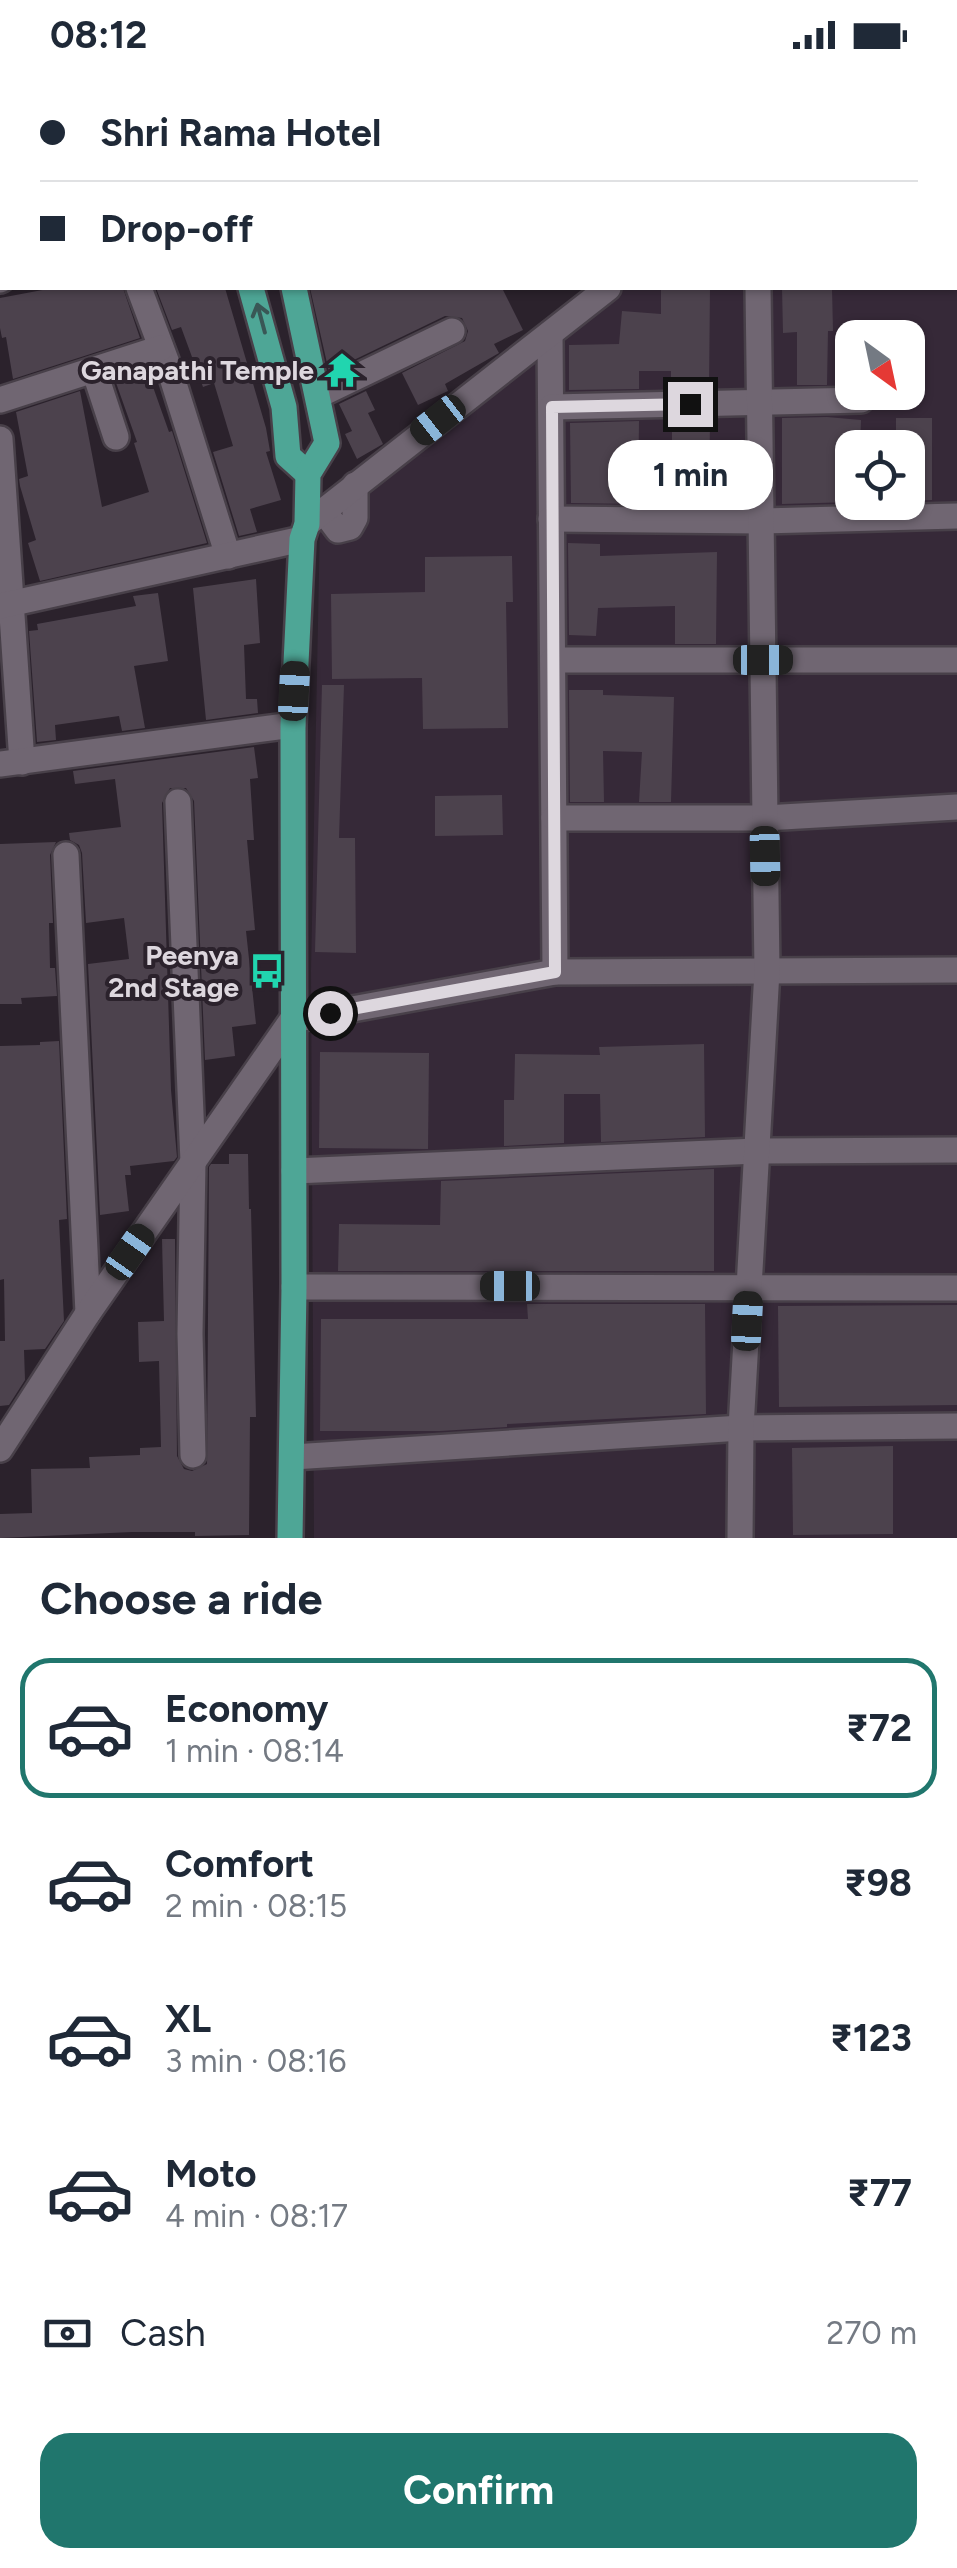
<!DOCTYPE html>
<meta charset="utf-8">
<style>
:root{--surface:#fff;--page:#f6f6f7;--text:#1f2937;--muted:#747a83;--line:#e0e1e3;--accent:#20766d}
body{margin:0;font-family:Figtree,sans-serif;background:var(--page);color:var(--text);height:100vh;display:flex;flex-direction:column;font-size:38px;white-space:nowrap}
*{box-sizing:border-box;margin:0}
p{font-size:32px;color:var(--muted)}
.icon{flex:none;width:55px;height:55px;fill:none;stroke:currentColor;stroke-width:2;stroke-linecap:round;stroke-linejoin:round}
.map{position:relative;height:1468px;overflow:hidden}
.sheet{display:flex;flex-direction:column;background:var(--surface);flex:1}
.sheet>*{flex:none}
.top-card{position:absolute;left:0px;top:0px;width:958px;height:220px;box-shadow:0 2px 8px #0004;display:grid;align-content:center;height:220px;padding:0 40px;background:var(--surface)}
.needle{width:65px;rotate:147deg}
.buttons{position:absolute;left:835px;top:250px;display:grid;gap:20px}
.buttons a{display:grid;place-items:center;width:90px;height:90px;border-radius:20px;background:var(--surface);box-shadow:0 2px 8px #0004;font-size:50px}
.end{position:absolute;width:45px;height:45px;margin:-22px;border:12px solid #ddd7de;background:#111;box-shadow:0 0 0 5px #111}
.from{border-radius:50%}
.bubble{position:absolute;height:70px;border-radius:30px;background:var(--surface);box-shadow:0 2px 8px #0004;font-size:32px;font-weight:700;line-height:70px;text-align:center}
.car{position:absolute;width:30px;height:60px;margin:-30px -15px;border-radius:12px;box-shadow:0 0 8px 2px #0007;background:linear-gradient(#222 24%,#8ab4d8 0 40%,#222 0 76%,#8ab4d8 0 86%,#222 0)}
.top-card b{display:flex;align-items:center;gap:35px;height:95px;font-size:38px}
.top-card b+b{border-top:2px solid var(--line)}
.top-card i{width:25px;height:25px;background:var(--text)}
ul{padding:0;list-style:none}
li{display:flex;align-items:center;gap:30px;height:140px;margin:0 20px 15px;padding:0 20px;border:5px solid transparent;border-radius:30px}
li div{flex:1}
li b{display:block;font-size:38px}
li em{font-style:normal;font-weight:700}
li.active{border-color:var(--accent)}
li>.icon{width:90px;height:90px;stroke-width:1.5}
h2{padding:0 40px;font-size:45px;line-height:120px}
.pay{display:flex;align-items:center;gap:25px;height:110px;padding:0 40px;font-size:38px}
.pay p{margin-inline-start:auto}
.primary-button{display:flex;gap:20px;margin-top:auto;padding:20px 40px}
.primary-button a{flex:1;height:115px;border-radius:30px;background:var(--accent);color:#fff;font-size:40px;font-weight:700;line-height:115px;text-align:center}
.status{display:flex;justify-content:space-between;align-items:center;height:70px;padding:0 50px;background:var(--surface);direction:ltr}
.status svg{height:28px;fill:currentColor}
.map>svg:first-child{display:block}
.built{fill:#362938;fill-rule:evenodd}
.building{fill:#4c424d}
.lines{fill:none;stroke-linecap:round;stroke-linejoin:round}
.minor-casing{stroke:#484049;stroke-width:30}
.major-casing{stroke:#484049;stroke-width:30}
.minor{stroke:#706672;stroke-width:25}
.major{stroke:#4ea696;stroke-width:25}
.oneway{stroke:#395756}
.route{stroke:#ddd7de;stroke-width:12}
.labels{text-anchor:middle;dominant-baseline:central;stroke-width:8;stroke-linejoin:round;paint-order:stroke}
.poi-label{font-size:28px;font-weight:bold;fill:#ddd7de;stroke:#2b222c;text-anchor:end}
</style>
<div class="status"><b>08:12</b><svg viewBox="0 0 49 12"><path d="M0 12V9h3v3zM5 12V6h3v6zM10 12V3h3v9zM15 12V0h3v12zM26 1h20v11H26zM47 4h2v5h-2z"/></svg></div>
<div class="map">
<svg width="957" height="1468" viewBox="0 0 957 1468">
<rect width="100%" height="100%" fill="#2b222c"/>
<path class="built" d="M881,0H957V1468H314L311,901L320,453L611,218H955V2H877ZM852,268H908V322H852ZM852,378H908V432H852Z"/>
<g class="building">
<polygon points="53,218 123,218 140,268 13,309 6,267 2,268 0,258 0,228"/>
<polygon points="156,218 225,218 266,358 270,381 266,382 281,430 250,439 257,462 239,466 213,382 233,376 214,313 203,317 181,257 172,260"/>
<polygon points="310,218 502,218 523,260 494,274 499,283 445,314 448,321 418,335 402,303 465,271 468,261 462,248 445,246 329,302"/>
<polygon points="661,218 710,218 709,317 671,318 671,301 639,301 639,319 569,320 569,275 619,274 622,241 661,244"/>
<polygon points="782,218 832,218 833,261 828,261 827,315 797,315 797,262 783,263"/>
<polygon points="147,300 169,362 172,361 207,473 40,511 28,473 36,470 20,416 19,409 28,406 16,342 80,321 102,437 149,422 134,373 137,372 115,310"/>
<polygon points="366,321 375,340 368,343 383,374 357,389 345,364 352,361 339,334"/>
<polygon points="827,347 861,350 860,378 852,378 852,432 782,434 782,348"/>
<polygon points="896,348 932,348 932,430 908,431 908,378 896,378"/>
<polygon points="710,350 709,434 672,434 672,351"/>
<polygon points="639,351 638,434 571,433 570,353"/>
<polygon points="568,473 600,474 600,486 717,482 716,574 675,574 675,536 598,538 596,566 569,565"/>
<polygon points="512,486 513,532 506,532 508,658 423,659 422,608 332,609 331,524 425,522 425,487"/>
<polygon points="256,509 260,573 244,575 246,629 257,629 258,643 206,650 193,518"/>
<polygon points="158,523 168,591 134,596 145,658 122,661 119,646 55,655 56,670 37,672 29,561 38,560 37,554 136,536 133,526"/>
<polygon points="322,615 344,615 339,768 355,768 356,883 315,882"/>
<polygon points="569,620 603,620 603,625 674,627 671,732 639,732 642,682 603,681 604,732 570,732"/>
<polygon points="254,677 258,708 250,709 254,770 247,770 255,860 246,861 256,954 232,957 235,986 205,990 194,731 186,718 170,718 162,733 171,1020 177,1087 174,1091 130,1096 131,1105 125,1105 129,1141 100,1145 88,894 129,889 124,848 86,853 82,783 79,775 70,770 69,763 121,757 115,709 75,714 73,701"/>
<polygon points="502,725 503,765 435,766 435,726"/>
<polygon points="56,772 50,785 53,853 49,853 50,898 55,898 57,926 21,928 22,934 0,934 0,774"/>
<polygon points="59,971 67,1149 59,1150 64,1251 45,1279 24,1280 25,1310 9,1335 0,1336 0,1271 5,1271 4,1209 0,1210 0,976 40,975 40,972"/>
<polygon points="704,974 705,1067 601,1072 600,1024 564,1024 564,1073 504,1076 504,1030 514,1030 515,984 600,985 599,977"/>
<polygon points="320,982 429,983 428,1079 319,1078"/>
<polygon points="229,1084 248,1084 249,1139 251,1139 256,1347 250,1347 249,1465 195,1466 195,1462 132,1462 0,1468 0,1444 32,1443 31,1399 90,1398 89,1387 140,1385 140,1378 161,1377 159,1291 139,1292 138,1252 164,1251 162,1169 175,1169 177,1386 184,1399 192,1401 207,1394 209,1097 211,1094 229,1094"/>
<polygon points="714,1099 714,1201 338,1201 339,1154 440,1155 441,1111"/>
<polygon points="527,1234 705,1234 706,1344 507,1354 507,1357 440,1361 320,1361 321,1249 528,1249"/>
<polygon points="957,1235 957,1335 779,1337 778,1236"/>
<polygon points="893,1376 893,1464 793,1465 792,1378"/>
</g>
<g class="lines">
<defs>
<g id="minor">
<polyline points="54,0 55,2"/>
<polyline points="650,0 651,2"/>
<polyline points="475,2 482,0"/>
<polyline points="675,2 679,0"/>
<polyline points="874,2 877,0"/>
<polyline points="0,96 2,95"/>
<polyline points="955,175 957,175"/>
<polyline points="0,210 2,209"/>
<polyline points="139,218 170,301 228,486"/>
<polyline points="550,264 555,902"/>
<polyline points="94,300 116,367"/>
<polyline points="319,325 452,261"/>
<polyline points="0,330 161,278"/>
<polyline points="552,337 861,330"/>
<polyline points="0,369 22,692"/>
<polyline points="323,440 338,460 350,457 355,448 355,415"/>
<polyline points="551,449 761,451 957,446"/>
<polyline points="307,454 608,218"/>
<polyline points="0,536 302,469"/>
<polyline points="553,590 957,590"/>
<polyline points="0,694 293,655"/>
<polyline points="178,732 193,1092 190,1264 193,1385"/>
<polyline points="554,748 765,748 957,737"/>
<polyline points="66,785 88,1243"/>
<polyline points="294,1101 757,1081 957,1080"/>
<polyline points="294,1217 957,1218"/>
<polyline points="0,1379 88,1243 292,950 555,902 957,900"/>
<polyline points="293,1387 741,1358 957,1356"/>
<polyline points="740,1468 741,1358 767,901 758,218"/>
</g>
<g id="major">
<polyline points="171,0 172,2"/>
<polyline points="213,0 214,2"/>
<polyline points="251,218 284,337 288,386 308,404"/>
<polyline points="290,1468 294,1217 293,655 302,469 307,454 308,404 327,373 294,218"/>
</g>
</defs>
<use href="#minor" class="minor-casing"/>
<use href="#major" class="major-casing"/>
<use href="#minor" class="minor"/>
<use href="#major" class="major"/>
</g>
<defs><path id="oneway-shaft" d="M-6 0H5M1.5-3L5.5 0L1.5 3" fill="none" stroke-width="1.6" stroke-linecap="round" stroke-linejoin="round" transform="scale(2.5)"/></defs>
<use class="oneway" href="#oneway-shaft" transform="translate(261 248) rotate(-105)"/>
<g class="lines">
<polyline class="route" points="330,943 555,902 552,337 690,334"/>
</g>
<defs>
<symbol id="temple-bare" viewBox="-9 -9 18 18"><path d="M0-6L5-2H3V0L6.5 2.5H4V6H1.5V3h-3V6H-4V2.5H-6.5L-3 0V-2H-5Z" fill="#21d5af" stroke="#2b222c" stroke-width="2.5" paint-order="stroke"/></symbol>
<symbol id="bus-bare" viewBox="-9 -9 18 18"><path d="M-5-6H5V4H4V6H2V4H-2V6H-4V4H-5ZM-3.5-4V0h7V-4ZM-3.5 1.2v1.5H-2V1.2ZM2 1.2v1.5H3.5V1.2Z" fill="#21d5af" stroke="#2b222c" stroke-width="2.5" paint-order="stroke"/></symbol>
</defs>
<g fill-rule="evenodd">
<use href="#temple-bare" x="317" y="275" width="50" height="50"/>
<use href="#bus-bare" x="242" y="876" width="50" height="50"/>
</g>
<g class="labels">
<g class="poi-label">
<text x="314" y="300">Ganapathi Temple</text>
<text x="239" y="885">Peenya<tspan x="239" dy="32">2nd Stage</tspan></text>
</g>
</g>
</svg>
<div class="buttons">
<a><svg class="needle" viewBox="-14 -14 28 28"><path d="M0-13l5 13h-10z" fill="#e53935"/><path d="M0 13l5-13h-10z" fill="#747a83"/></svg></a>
<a><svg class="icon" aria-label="locate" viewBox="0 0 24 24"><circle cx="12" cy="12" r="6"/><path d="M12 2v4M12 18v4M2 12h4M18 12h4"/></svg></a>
</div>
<i class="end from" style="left:330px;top:943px"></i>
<i class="end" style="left:690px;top:334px"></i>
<div class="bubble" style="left:608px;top:370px;width:165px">1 min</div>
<i class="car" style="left:438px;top:350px;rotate:232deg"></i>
<i class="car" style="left:763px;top:590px;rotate:90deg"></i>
<i class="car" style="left:294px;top:621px;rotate:3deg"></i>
<i class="car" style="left:765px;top:786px;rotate:179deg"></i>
<i class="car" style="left:130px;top:1182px;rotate:35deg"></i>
<i class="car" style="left:510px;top:1216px;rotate:270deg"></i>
<i class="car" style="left:747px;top:1251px;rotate:3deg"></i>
<div class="top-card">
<b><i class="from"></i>Shri Rama Hotel</b>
<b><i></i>Drop-off</b>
</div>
</div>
<section class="sheet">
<h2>Choose a ride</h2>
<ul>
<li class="active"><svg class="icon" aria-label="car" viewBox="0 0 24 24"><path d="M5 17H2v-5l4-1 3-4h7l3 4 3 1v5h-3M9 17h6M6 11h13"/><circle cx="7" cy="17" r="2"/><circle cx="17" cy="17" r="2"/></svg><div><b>Economy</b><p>1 min · 08:14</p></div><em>₹72</em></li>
<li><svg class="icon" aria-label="car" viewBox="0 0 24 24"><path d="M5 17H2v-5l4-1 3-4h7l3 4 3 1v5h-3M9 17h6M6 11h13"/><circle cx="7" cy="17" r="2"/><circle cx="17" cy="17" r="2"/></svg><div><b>Comfort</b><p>2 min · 08:15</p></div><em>₹98</em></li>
<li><svg class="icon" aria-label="car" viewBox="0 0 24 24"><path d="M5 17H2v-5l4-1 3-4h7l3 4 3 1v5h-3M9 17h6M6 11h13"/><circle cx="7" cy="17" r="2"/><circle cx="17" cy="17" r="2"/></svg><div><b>XL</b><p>3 min · 08:16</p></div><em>₹123</em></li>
<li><svg class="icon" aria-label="car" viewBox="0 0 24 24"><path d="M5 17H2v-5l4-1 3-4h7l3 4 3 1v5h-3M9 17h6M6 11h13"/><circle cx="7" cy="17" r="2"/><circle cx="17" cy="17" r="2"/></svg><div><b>Moto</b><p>4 min · 08:17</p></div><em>₹77</em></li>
</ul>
<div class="pay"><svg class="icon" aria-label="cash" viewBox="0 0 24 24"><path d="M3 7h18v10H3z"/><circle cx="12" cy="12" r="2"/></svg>Cash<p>270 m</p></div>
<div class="primary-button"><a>Confirm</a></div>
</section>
